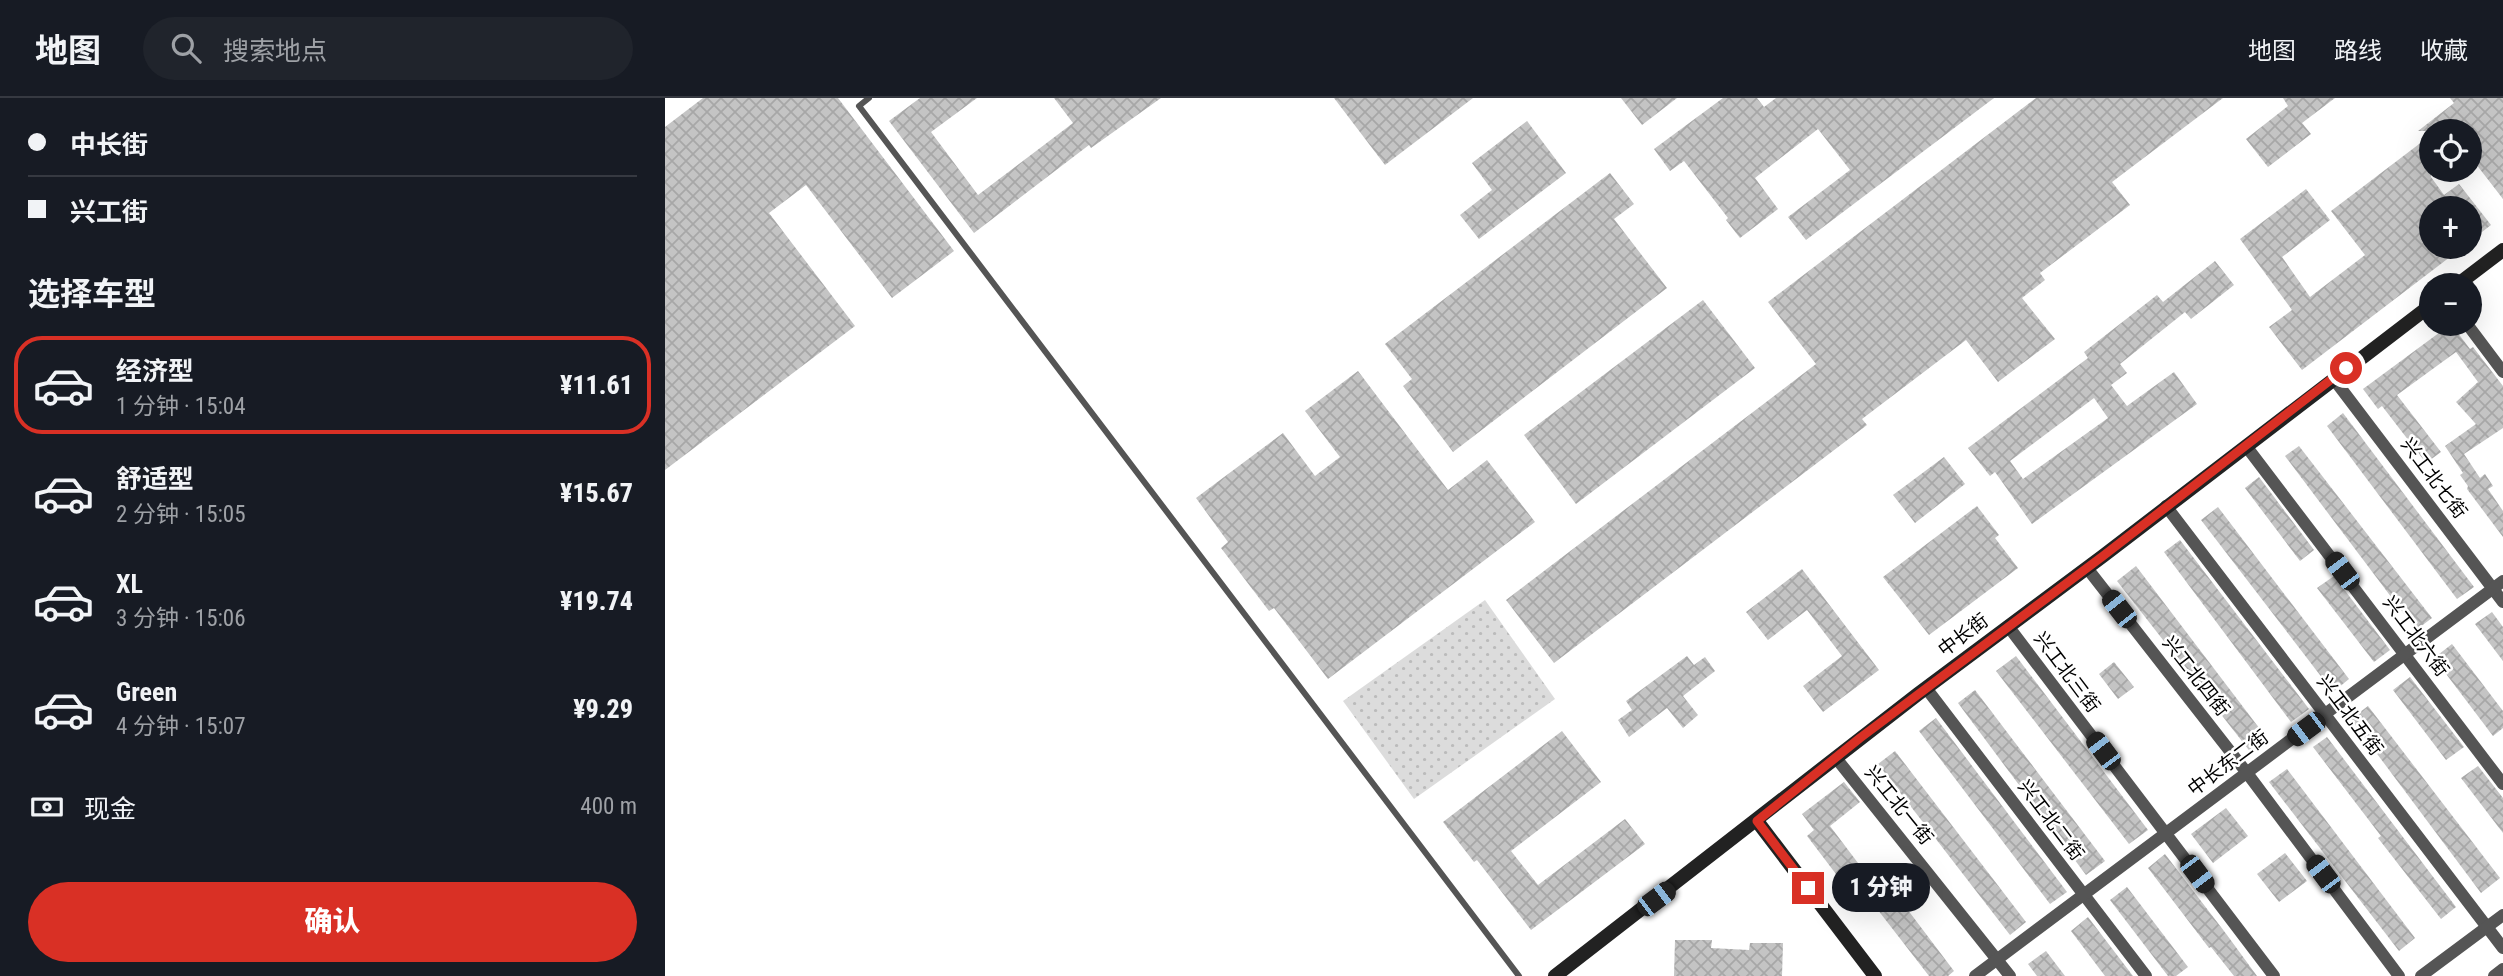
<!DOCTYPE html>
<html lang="zh">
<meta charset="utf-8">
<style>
:root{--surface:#171b24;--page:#20242c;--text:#f1f3f6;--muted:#9ea1a6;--line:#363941;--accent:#d93025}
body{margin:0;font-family:"Roboto Condensed","Noto Sans SC",sans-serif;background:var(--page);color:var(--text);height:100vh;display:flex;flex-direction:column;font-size:26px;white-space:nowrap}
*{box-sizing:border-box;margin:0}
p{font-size:23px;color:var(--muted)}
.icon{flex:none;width:38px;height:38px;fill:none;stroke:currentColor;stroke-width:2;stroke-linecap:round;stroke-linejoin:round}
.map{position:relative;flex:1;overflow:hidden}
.drawer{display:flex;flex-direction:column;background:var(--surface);width:665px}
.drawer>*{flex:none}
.hud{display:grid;align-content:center;height:154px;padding:0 28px;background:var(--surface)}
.tools{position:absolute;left:1754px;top:21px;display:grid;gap:14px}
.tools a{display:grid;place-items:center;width:63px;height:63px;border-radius:50%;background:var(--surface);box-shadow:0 7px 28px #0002;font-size:35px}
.end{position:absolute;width:32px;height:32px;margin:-16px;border:9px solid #d93025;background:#fff;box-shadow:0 0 0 4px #fff}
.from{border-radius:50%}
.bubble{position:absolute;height:49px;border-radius:24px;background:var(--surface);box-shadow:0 7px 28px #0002;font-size:23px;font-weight:800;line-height:49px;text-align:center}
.car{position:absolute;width:21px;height:42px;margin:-21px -10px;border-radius:9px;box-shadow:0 0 5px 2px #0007;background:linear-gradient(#222 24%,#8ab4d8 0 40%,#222 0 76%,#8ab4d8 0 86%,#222 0)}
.hud b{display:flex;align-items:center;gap:24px;height:66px;font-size:26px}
.hud b+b{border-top:2px solid var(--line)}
.hud i{width:18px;height:18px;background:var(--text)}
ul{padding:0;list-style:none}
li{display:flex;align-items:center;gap:21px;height:98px;margin:0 14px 10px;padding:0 14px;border:4px solid transparent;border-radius:28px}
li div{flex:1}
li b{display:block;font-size:26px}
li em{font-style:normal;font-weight:800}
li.active{border-color:var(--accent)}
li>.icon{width:63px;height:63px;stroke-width:1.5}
h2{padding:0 28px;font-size:32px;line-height:84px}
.pay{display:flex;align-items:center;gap:18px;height:77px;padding:0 28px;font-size:26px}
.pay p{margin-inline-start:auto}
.action{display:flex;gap:14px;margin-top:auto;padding:14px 28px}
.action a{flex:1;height:80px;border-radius:42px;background:var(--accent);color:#fff;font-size:28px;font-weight:800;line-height:80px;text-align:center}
header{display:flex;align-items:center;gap:42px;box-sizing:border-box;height:98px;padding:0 35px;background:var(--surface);border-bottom:2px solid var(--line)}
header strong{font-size:33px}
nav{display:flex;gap:38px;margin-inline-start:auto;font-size:24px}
.search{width:490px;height:63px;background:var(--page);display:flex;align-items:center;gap:18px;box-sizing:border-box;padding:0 24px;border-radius:38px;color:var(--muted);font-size:26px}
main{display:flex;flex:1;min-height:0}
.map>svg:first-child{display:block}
.grass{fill:url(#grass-dots)}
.building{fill:url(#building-cross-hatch);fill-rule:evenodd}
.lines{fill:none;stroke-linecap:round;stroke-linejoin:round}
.lane{stroke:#555;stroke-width:6}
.street{stroke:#555;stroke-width:12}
.secondary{stroke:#222;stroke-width:14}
.route{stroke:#d93025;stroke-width:9}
.labels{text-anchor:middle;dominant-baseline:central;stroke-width:5;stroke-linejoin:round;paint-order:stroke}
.street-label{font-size:19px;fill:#000;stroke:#fff}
</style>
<header>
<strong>地图</strong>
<div class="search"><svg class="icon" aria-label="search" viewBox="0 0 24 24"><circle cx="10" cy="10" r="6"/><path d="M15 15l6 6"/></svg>搜索地点</div>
<nav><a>地图</a><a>路线</a><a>收藏</a></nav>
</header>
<main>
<section class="drawer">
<div class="hud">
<b><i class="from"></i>中长街</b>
<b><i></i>兴工街</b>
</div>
<h2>选择车型</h2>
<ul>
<li class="active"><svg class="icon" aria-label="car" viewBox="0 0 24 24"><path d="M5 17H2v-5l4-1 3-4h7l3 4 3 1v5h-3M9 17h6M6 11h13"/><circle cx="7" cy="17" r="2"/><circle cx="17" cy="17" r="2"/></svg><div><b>经济型</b><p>1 分钟 · 15:04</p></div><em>¥11.61</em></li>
<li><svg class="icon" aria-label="car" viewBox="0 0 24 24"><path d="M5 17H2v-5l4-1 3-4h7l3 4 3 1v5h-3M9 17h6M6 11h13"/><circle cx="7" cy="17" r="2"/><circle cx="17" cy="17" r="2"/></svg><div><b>舒适型</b><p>2 分钟 · 15:05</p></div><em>¥15.67</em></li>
<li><svg class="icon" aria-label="car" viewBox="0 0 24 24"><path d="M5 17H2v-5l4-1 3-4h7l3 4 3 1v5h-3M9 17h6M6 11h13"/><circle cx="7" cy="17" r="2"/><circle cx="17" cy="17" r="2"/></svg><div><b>XL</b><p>3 分钟 · 15:06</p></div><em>¥19.74</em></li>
<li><svg class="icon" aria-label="car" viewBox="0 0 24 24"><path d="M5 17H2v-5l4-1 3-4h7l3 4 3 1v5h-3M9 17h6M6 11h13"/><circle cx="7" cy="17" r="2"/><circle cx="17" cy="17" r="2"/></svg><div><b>Green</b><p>4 分钟 · 15:07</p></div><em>¥9.29</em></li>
</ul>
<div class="pay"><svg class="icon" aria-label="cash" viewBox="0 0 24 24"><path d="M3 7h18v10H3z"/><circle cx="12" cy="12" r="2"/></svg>现金<p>400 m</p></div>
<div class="action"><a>确认</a></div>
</section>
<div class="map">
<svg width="1838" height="878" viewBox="0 0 1838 878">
<defs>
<pattern id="grass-dots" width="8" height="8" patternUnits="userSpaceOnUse" patternTransform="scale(1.75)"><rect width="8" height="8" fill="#dcdcdc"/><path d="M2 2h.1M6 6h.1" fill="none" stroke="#bbb" stroke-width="1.8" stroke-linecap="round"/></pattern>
<pattern id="building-cross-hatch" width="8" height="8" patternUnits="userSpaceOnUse" patternTransform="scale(1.75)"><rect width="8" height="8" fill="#c4c4c4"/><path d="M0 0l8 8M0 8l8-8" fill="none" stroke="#a7a7a7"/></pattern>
</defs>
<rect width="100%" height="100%" fill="#fff"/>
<polygon class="grass" points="820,502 890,601 749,701 678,603"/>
<g class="building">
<polygon points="38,0 173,0 289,153 227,200 141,87 104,115 190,228 0,372 0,29"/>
<polygon points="255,0 312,0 266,34 313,97 408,25 389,0 496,0 426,50 424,47 309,135 224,23"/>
<polygon points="669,0 808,0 720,67"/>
<polygon points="956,0 1012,0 977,27"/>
<polygon points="1058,0 1092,0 1099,9 1111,0 1329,0 1141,142 1123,119 1185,72 1153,31 1090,80 1113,111 1075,140 1061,122 1063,120 1019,63 1005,73 989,51"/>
<polygon points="1371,0 1558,0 1447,84 1465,107 1375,175 1380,182 1357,200 1390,241 1333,284 1301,242 1197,321 1202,327 889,565 841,502 1151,266 1103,204"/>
<polygon points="1618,0 1670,0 1637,25 1646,36 1603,69 1581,41 1623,8"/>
<polygon points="1785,0 1838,0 1838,101 1804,57 1804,33 1753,33 1789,5"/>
<polygon points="862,23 901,75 814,141 795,117 827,92 807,65"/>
<polygon points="1766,37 1766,79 1779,97 1794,86 1826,127 1804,144 1804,110 1766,110 1766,149 1798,149 1637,272 1604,229 1627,212 1575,141 1641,91 1665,122 1617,159 1645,199 1700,157 1666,113"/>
<polygon points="945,75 969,106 949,121 1002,190 788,354 738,288 747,281 720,246"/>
<path d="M1550,163L1569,187L1526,221L1520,214L1455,266L1462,275L1446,287L1462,308L1509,274L1532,306L1367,426L1330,374L1325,378L1303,350L1423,260L1419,254L1492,197L1498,204ZM1429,300L1443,320L1358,381L1345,363Z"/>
<polygon points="1038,202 1090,270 911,406 859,337"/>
<polygon points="1786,226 1805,251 1808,249 1838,288 1838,330 1799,356 1815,380 1820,376 1828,388 1823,391 1838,413 1838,439 1802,391 1803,388 1795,377 1798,375 1780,348 1811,326 1791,304 1813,284 1791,254 1732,297 1776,354 1761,365 1717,308 1713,311 1698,291"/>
<polygon points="693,273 783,392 822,362 870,424 663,581 609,510 604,513 556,450 563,444 531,400 618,335 650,378 675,359 640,313"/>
<polygon points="1678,315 1809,489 1792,501 1662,328"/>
<polygon points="1634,348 1767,520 1751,532 1620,358"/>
<polygon points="1279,359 1300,386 1250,425 1228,397"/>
<polygon points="1594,379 1649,452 1635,463 1580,390"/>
<polygon points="1312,408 1334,437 1330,440 1353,470 1264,537 1218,479"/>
<polygon points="1553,409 1684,581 1668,594 1536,422"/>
<polygon points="1515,442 1644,611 1626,624 1499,454"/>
<polygon points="1471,468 1604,643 1587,656 1452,483"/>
<polygon points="1137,471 1214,572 1158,614 1138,588 1177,558 1142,512 1103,542 1081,514"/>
<polygon points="1669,478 1725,552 1709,564 1652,490"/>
<polygon points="1827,514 1838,529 1838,563 1810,526"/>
<polygon points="1787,546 1838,613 1838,630 1828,638 1769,560"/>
<polygon points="1022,558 1029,567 1040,559 1050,573 1018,598 1033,617 1018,630 1002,610 964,639 953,622 967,612 961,603"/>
<polygon points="1351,558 1483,732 1464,746 1331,573"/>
<polygon points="1449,564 1469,589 1453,601 1434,576"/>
<polygon points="1745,579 1799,649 1781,662 1728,592"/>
<polygon points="1310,592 1440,763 1421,777 1293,605"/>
<polygon points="1703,608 1835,780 1816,795 1686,621"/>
<polygon points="1271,620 1402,794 1385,806 1254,633"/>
<polygon points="897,633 936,684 846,753 873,787 960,721 980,746 866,832 812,762 809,764 778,724"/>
<polygon points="1662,639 1791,809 1776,821 1713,740 1716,738 1648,649"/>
<polygon points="1230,653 1361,824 1345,837 1213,666"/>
<polygon points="1813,668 1838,700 1838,735 1796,680"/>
<polygon points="1622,671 1750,840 1734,853 1604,684"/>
<polygon points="1179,684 1195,704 1165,728 1218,798 1227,791 1289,873 1283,878 1264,878 1199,794 1190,801 1142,738 1149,732 1137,716"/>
<polygon points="1561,710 1583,738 1548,765 1526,736"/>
<polygon points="1620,755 1642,783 1614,804 1592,776"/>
<polygon points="1500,756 1562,837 1592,878 1569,878 1546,849 1544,850 1483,770"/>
<polygon points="1462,789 1523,869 1511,878 1503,878 1445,802"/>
<polygon points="1423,819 1468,878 1440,878 1406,833"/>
<polygon points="1010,842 1047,842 1046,850 1084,852 1085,845 1118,845 1117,878 1009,878"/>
<polygon points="1381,853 1400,878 1372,878 1363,866"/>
</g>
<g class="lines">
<polyline class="lane" points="204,0 194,8 854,878"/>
<g class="street">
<polyline points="1802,226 1838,274"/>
<polyline points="1668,280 1838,504"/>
<polyline points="1581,348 1838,686"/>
<polyline points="1501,408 1838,850"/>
<polyline points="1422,470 1582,675 1734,878"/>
<polyline points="1343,528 1609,878"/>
<polyline points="1261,590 1481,878"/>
<polyline points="1171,660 1345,878"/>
<polyline points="1310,878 1838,483"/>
<polyline points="1756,878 1838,817"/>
<polyline points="1829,878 1838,871"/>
</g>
<g class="secondary">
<polyline points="1792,187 1838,152"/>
<polyline points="1092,723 1210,878"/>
<polyline points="890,878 1253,596 1438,458 1766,207"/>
</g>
</g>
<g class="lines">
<polyline class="route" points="1143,790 1092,723 1195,640 1438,458 1681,270"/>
</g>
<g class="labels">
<g class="street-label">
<text transform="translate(1769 380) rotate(53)">兴工北七街</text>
<text transform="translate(1298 537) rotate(-37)">中长街</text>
<text transform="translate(1751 538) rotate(53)">兴工北六街</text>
<text transform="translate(1402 574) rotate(53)">兴工北三街</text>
<text transform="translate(1531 578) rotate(52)">兴工北四街</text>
<text transform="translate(1685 617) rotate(53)">兴工北五街</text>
<text transform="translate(1563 665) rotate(-37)">中长东二街</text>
<text transform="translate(1234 707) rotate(51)">兴工北一街</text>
<text transform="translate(1386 722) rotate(53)">兴工北二街</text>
</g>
</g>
</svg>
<div class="tools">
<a><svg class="icon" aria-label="locate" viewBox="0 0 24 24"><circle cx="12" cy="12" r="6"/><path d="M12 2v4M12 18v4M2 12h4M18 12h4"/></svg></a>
<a>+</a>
<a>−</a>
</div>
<i class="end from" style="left:1681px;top:270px"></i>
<i class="end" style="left:1143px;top:790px"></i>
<div class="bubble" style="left:1167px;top:765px;width:98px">1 分钟</div>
<i class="car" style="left:1677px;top:473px;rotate:323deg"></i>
<i class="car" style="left:1454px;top:511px;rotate:322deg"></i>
<i class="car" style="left:1641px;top:631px;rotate:233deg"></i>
<i class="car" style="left:1438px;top:653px;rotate:323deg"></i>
<i class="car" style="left:1532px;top:776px;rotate:143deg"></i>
<i class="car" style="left:1658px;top:776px;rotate:323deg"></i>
<i class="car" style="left:991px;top:801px;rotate:53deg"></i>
</div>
</main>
